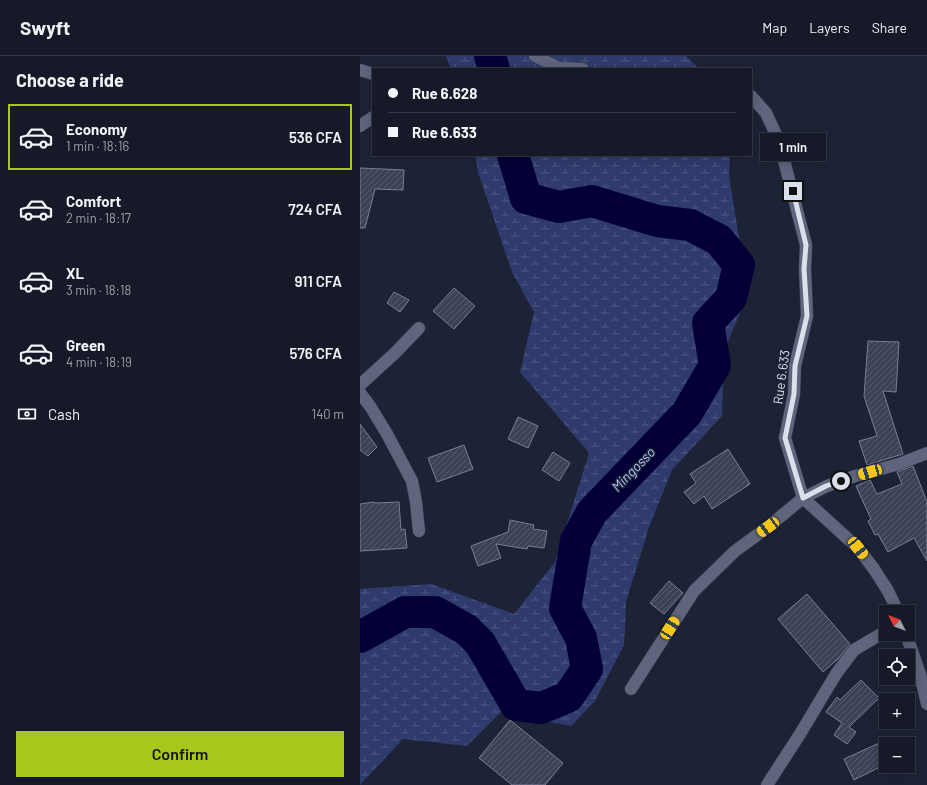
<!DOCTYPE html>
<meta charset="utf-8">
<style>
:root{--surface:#161a28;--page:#1f2330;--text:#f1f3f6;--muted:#9ea1a8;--line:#353845;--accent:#a8c71d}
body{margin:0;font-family:Barlow,sans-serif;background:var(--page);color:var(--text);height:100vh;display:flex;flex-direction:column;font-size:15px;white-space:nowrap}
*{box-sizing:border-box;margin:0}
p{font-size:13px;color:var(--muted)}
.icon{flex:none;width:22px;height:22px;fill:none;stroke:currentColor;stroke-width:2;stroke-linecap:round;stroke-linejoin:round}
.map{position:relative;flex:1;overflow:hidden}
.sheet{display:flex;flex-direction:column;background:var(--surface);width:360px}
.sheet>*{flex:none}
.guide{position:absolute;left:12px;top:12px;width:380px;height:88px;border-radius:0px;box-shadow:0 2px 10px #0003,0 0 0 1px var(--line);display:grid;align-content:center;height:88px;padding:0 16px;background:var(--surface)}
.needle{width:26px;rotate:312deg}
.tools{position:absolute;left:519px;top:549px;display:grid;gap:8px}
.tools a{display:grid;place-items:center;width:36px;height:36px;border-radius:0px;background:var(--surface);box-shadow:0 2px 10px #0003,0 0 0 1px var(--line);font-size:20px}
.end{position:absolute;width:18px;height:18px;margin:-9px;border:5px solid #dbe0ed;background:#111;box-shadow:0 0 0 2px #111}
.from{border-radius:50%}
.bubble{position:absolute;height:28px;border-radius:0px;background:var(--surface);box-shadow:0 2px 10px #0003,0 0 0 1px var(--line);font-size:13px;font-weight:600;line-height:28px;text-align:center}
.car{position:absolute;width:12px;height:24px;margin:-12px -6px;border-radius:5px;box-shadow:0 0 3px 1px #0007;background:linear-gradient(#f5c518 24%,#345 0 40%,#f5c518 0 76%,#345 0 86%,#f5c518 0)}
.guide b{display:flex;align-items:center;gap:14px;height:38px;font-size:15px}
.guide b+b{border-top:1px solid var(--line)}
.guide i{width:10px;height:10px;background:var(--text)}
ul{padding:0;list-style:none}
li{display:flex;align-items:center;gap:12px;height:66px;margin:0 8px 6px;padding:0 8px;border:2px solid transparent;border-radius:0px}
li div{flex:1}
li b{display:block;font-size:15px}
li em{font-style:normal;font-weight:600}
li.on{border-color:var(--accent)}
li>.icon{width:36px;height:36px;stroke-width:1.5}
h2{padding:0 16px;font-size:18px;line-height:48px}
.pay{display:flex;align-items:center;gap:10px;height:44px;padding:0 16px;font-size:15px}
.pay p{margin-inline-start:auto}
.button{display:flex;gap:8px;margin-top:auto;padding:8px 16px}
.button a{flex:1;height:46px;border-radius:0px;background:var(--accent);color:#111;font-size:16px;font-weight:600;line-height:46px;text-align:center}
header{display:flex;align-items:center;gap:24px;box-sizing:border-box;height:56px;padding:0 20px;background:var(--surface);border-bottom:1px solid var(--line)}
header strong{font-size:19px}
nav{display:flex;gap:22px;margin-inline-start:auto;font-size:14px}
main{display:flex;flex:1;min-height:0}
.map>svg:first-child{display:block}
.wetland{fill:url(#wetland-marsh)}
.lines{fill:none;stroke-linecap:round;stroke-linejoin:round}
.river{stroke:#040037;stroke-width:32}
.building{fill:url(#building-hatch);stroke:#777e96}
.minor-casing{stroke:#3b3f4f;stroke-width:13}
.minor{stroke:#5e657c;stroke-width:12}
.route{stroke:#dbe0ed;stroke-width:5}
.labels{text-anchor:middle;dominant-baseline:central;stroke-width:3;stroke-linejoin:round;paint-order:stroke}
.street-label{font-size:13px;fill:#dbe0ed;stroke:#1d2336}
.water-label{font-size:14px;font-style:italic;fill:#afc2fb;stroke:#1d2336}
</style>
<header>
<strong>Swyft</strong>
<nav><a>Map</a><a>Layers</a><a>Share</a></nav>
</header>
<main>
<section class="sheet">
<h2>Choose a ride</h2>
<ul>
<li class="on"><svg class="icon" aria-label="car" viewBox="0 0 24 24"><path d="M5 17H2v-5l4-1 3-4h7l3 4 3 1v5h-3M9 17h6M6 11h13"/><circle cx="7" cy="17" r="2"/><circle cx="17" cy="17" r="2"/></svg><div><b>Economy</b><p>1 min · 18:16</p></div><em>536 CFA</em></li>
<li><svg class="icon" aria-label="car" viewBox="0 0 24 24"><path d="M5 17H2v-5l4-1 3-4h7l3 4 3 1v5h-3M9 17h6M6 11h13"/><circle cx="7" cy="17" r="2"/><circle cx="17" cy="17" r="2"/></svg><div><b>Comfort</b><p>2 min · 18:17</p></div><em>724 CFA</em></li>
<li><svg class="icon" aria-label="car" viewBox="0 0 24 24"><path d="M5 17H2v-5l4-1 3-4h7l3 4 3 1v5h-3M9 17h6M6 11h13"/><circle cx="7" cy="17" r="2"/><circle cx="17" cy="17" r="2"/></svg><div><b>XL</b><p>3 min · 18:18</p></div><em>911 CFA</em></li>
<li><svg class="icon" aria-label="car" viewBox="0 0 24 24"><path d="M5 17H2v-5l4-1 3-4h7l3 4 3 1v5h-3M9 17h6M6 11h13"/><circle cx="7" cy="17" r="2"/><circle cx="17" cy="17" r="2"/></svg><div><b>Green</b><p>4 min · 18:19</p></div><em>576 CFA</em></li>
</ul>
<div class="pay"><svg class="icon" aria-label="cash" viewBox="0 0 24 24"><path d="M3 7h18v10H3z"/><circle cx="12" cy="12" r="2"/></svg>Cash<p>140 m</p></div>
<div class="button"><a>Confirm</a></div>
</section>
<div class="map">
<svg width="567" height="729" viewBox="0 0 567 729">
<defs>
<pattern id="wetland-marsh" width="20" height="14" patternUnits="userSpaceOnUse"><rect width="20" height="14" fill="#2f3b6c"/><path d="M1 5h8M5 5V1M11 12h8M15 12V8" fill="none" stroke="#4d5781"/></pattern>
<pattern id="building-hatch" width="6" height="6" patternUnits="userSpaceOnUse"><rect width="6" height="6" fill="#3b4156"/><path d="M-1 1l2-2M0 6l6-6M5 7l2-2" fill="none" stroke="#575c6f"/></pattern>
</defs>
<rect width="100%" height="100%" fill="#1d2336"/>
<g class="wetland">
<polygon points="86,0 326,0 339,13 91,13"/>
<polygon points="115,99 370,99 369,120 388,238 364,295 362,360 312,414 289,471 266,546 264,589 235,645 211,670 141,656 107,690 43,683 0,729 0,533 71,528 154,558 195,506 229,397 160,316 174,256 152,216 118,116"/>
</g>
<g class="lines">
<g class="river">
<polyline points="130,0 134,13"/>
<polyline points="0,581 45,556 75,556 107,574 120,587 156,649 181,652 208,641 227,613 221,582 205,552 216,485 232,456 327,357 355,309 348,267 371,242 379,209 359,184 330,169 297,165 232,145 199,151 166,142 153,99"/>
</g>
</g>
<g class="building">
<polygon points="0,112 44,114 43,134 15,133 5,172 0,172"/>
<polygon points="94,232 115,250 94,273 73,255"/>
<polygon points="34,236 49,244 40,256 27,247"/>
<polygon points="508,285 539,286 536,336 523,335 543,398 507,409 499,385 517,380 504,340"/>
<polygon points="158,361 178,370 168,392 148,383"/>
<polygon points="0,368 17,391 8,400 0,394"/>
<polygon points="104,389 113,413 77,426 68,402"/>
<polygon points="368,393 390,428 352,453 344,440 334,448 324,436 336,427 330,418"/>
<polygon points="193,396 210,407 199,425 182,414"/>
<polygon points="553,410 567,446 567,505 554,482 528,496 518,478 515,479 508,465 511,463 496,430 510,424 517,438 542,428 537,416"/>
<polygon points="14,446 14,447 39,446 41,474 45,473 47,492 0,495 0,448"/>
<polygon points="150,464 174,469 173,473 187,475 184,492 168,490 167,493 136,488 141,502 118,510 111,490 148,476"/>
<polygon points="309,525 323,537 304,558 290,547"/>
<polygon points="447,538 490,588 478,603 463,616 418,563"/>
<polygon points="501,624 519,642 489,671 496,676 487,688 474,679 482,667 466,656 477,641 480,644"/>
<polygon points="150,664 203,707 185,729 152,729 119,702"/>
<polygon points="526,684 526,708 494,724 484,703"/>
</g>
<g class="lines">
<defs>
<g id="minor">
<polyline points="175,0 199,12"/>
<polyline points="190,13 199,12 223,13"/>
<polyline points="0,14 13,18"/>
<polyline points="391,40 406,57 419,85 446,189 445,213 447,260 435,310 434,338 425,382 443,442 498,492 514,513 528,535 538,556"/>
<polyline points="0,70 13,61"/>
<polyline points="0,329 35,297 59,272"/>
<polyline points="0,337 10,350 27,378 52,425 56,446 59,475"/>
<polyline points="546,578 560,618 567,648"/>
<polyline points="271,633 334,535 375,495 408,471 443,442 467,430 495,420 539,408 567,397"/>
<polyline points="407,729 440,678 476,618 494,594 526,575"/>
</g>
</defs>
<use href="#minor" class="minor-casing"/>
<use href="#minor" class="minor"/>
</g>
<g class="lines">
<polyline class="route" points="433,135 446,189 444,213 447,260 435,310 434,338 425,382 443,442 466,430 481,425"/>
</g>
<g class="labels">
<g class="street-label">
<text transform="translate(421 321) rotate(-82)">Rue 6.633</text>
</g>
<g class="water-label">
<text transform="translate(273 413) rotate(-46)">Mingosso</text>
</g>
</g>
</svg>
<div class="tools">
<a><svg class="needle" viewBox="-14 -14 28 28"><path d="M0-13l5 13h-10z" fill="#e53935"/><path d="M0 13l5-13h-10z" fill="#9ea1a8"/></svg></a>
<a><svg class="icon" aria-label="locate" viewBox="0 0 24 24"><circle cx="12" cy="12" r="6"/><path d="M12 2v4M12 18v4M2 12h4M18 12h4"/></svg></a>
<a>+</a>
<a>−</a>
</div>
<i class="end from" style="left:481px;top:425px"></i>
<i class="end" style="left:433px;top:135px"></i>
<div class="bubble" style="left:400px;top:77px;width:66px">1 min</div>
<i class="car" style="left:510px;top:416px;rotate:254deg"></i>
<i class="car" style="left:408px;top:471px;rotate:234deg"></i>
<i class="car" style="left:498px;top:492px;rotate:142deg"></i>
<i class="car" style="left:310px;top:572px;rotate:33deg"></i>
<div class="guide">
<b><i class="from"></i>Rue 6.628</b>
<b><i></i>Rue 6.633</b>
</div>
</div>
</main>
